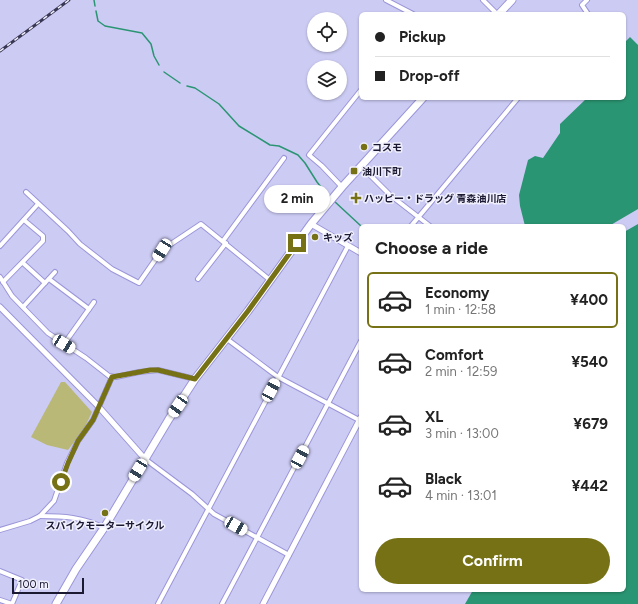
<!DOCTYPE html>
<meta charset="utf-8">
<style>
:root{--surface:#fff;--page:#f2f2f2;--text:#222;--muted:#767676;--line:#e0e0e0;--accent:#757114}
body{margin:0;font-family:Figtree,"Noto Sans JP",sans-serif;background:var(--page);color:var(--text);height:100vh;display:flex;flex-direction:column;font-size:15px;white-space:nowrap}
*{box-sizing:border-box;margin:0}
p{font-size:13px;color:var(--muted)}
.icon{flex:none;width:22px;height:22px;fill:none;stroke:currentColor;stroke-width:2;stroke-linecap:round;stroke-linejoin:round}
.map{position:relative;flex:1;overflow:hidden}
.sheet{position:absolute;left:359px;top:224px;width:267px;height:368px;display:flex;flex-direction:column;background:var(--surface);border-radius:6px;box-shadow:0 1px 3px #0004}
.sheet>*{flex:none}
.hud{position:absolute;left:359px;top:12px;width:267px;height:88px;border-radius:6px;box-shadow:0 1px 3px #0004;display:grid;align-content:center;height:88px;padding:0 16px;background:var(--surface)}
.tools{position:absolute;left:307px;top:12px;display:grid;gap:8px}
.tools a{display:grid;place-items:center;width:40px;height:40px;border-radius:50%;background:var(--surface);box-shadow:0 1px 3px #0004;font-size:20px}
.scale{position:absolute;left:12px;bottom:10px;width:72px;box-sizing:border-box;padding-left:4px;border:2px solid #1b1932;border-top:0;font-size:11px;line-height:14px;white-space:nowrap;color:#1b1932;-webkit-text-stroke:3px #efeffd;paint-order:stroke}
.end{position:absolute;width:18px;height:18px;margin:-9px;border:5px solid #757114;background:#fff;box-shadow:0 0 0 2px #fff}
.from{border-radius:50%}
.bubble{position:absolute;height:28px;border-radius:14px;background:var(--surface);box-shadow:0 1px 3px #0004;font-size:13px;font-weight:700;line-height:28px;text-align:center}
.car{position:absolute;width:12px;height:24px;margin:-12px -6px;border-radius:5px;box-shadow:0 0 3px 1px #0007;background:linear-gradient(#fff 24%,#345 0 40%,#fff 0 76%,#345 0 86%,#fff 0)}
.hud b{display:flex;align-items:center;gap:14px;height:38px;font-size:15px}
.hud b+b{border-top:1px solid var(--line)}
.hud i{width:10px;height:10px;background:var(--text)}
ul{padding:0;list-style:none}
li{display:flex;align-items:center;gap:12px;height:56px;margin:0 8px 6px;padding:0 8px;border:2px solid transparent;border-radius:6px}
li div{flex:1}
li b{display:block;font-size:15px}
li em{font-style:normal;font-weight:700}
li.on{border-color:var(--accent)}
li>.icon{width:36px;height:36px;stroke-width:1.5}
h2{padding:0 16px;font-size:18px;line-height:48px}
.button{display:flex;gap:8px;margin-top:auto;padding:8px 16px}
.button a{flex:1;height:46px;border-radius:24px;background:var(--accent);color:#fff;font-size:16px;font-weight:700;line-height:46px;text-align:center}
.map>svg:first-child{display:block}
.green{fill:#bab877}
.water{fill:#2a9572}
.pier{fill:#cccbf4}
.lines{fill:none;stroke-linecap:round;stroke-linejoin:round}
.stream{stroke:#2a9572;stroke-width:1.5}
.minor-casing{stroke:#9b96d9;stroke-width:6}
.tertiary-casing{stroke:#9b96d9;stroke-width:7}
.trunk-casing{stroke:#9b96d9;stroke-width:9}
.minor{stroke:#fff;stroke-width:4}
.tertiary{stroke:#fff;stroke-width:5}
.trunk{stroke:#fff;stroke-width:7}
.rail-casing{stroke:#393753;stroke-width:3}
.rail{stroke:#efeffd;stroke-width:1.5;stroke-dasharray:4.5;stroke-linecap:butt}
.route{stroke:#757114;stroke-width:5}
.poi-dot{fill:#757114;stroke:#efeffd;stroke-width:1.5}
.labels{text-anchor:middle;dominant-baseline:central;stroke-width:3;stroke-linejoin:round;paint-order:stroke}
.poi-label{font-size:10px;font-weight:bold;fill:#1b1932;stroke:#efeffd;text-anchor:start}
</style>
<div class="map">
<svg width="638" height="604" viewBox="0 0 638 604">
<rect width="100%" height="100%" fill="#cccbf4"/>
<polygon class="green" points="61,382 65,382 92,412 84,429 68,450 47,445 31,437"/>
<polygon class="water" points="630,37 638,45 638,604 465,604 473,590 624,590 624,226 525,226 520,206 519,195 528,160 535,156 543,158 560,133 560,124 587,98 624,98 624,43"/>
<polygon class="pier" points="638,209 638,224 624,232 624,226 609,226"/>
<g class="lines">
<g class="stream">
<polyline points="94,0 95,6"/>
<polyline points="96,11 98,21 105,26 142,33 151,44 154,56 159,65"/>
<polyline points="164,72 180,83"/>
<polyline points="187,86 195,88 219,104 239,126 270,145 279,146 298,155 305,163 317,182 329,197"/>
<polyline points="334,201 361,226"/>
</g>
<defs>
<g id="minor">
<polyline points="386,0 413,14"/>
<polyline points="483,0 497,14"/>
<polyline points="587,0 582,5 588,14"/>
<polyline points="361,166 390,195 430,226"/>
<polyline points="342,187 322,166 309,155 361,90"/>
<polyline points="26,192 68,231 80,244 112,269 139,283 162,250 201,224 270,280"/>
<polyline points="411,226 518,98"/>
<polyline points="223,241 284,158"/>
<polyline points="0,246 38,204"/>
<polyline points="23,263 45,283"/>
<polyline points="0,277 12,296 48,333 86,358 109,376 116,377 139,372 158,370 195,379"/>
<polyline points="49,279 89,309"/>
<polyline points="198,279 226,243"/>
<polyline points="3,282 43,241 43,236 24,220"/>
<polyline points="23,307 55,272"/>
<polyline points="227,339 278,377 359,420"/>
<polyline points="64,344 94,302"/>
<polyline points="145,459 192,494 214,514 289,555"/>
<path d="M40,516C62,516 84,517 104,528"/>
<polyline points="0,530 30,521 40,516 54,501 67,463 78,441 93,420 112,377"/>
<polyline points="0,571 22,580 12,604"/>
<polyline points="0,600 12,604"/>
<polyline points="158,604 348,246"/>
<polyline points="222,604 361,341"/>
</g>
<g id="tertiary">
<polyline points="311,224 361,253"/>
<polyline points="0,307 98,406 145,459"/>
<polyline points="263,604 361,417"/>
</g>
<g id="trunk">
<polyline points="499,14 512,0"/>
<polyline points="56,604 76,569 104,528 169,419 195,379 248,311 311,224 342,187 423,98"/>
</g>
</defs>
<use href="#minor" class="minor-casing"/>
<use href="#tertiary" class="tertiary-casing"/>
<use href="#trunk" class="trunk-casing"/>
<use href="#minor" class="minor"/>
<use href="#tertiary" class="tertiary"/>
<use href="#trunk" class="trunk"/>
<defs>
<polyline id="rail" points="0,51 69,0"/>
</defs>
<use href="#rail" class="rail-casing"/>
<use href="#rail" class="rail"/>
</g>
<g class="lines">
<polyline class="route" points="61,482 68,463 78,441 93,420 112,377 150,370 158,370 195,379 248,311 297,243"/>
</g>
<g class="poi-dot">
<circle cx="364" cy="147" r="4"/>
<rect x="350" y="167" width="8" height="8" rx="2"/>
<path d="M354 192h4v4h4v4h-4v4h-4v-4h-4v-4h4z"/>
<circle cx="315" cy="237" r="4"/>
<circle cx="105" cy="513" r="4"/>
</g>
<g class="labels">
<g class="poi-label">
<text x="372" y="147">コスモ</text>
<text x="362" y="171">油川下町</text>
<text x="364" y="198">ハッピー・ドラッグ 青森油川店</text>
<text x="323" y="237">キッズ</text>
<text x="105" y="525" text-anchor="middle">スパイクモーターサイクル</text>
</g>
</g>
</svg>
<div class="tools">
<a><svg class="icon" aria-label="locate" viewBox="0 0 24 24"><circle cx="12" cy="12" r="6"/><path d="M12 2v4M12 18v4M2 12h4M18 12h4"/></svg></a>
<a><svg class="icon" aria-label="layers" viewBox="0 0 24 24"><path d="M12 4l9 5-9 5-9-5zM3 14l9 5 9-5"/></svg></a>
</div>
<div class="scale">100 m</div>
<i class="end from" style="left:61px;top:482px"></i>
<i class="end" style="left:297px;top:243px"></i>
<div class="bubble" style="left:264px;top:185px;width:66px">2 min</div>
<i class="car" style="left:162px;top:250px;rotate:212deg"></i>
<i class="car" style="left:64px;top:344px;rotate:121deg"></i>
<i class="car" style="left:271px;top:390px;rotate:28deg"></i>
<i class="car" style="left:178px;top:406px;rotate:214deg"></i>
<i class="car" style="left:300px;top:457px;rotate:28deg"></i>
<i class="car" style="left:138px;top:470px;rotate:211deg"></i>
<i class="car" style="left:236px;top:526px;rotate:120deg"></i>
<div class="hud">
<b><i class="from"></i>Pickup</b>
<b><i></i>Drop-off</b>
</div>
<section class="sheet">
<h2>Choose a ride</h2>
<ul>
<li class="on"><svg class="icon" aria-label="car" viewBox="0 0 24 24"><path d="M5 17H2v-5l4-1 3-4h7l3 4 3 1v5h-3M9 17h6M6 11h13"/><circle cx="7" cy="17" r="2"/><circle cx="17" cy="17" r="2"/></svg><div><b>Economy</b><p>1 min · 12:58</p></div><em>¥400</em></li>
<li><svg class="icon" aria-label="car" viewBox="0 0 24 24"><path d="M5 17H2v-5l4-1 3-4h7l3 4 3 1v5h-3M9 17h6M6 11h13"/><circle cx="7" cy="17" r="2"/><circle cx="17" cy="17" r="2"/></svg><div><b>Comfort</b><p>2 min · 12:59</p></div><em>¥540</em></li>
<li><svg class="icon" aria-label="car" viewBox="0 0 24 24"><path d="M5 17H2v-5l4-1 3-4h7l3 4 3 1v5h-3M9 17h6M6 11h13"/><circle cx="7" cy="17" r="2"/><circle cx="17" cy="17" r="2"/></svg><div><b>XL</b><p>3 min · 13:00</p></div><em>¥679</em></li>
<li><svg class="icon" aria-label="car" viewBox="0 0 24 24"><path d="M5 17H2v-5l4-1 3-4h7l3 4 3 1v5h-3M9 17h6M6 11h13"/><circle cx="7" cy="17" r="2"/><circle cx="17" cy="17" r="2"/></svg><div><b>Black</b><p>4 min · 13:01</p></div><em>¥442</em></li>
</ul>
<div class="button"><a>Confirm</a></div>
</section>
</div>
